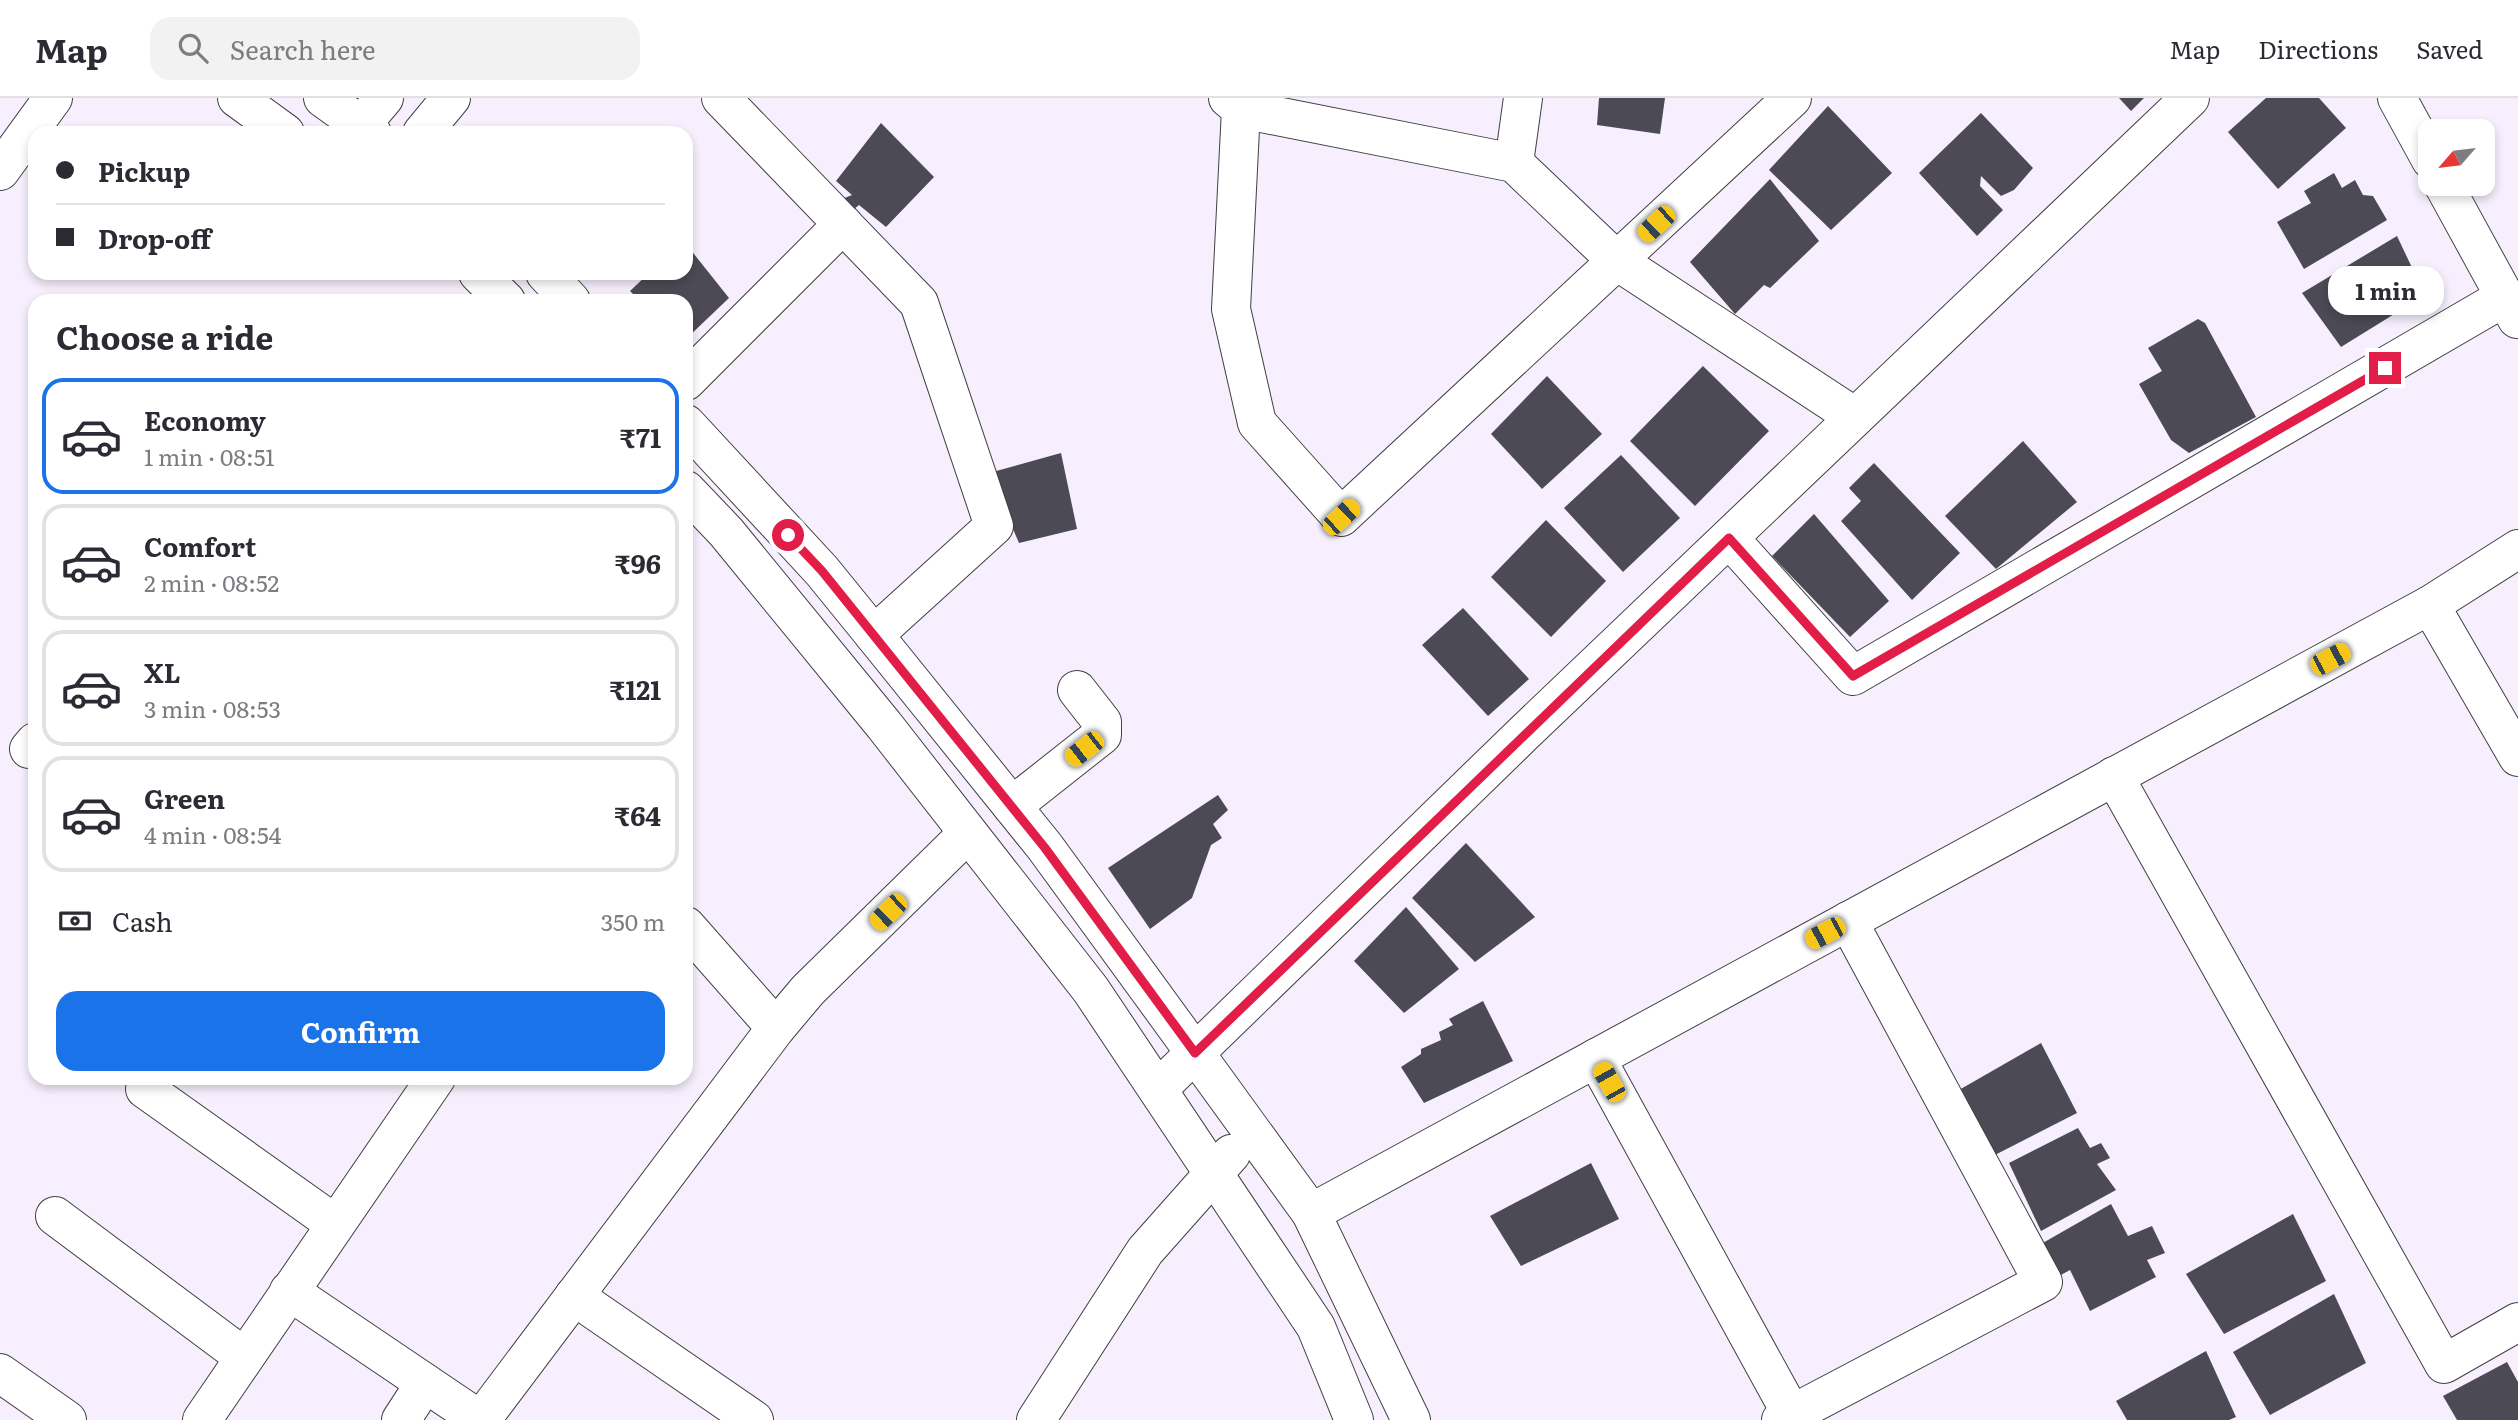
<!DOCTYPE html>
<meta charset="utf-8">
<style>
:root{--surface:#fff;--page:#f2f2f3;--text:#2b2b33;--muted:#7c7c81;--line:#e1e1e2;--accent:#1a73e8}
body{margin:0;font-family:Literata,serif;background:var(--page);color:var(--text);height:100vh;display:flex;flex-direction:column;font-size:26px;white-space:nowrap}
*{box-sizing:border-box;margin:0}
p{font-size:23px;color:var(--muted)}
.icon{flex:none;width:38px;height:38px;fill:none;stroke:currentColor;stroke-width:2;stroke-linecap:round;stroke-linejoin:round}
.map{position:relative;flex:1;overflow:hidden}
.details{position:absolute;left:28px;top:196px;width:665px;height:791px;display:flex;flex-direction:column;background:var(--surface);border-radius:21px;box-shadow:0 4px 10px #0003}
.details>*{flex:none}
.hud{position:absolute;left:28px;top:28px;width:665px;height:154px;border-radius:21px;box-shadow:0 4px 10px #0003;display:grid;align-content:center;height:154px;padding:0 28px;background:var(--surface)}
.needle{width:46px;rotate:242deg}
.tools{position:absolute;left:2418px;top:21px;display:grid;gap:14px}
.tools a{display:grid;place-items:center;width:77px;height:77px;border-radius:14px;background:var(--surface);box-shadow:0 4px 10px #0003;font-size:35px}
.end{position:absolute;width:32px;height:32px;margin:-16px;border:9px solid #e11d48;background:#fff;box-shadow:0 0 0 4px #fff}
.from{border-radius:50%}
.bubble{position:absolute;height:49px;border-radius:21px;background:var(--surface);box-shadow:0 4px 10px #0003;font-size:23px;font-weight:700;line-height:49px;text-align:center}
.car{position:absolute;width:21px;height:42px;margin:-21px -10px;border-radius:9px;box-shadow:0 0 5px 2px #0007;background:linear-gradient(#f5c518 24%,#345 0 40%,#f5c518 0 76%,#345 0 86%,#f5c518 0)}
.hud b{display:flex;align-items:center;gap:24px;height:66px;font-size:26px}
.hud b+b{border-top:2px solid var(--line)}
.hud i{width:18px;height:18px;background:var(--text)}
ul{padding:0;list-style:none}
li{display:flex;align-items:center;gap:21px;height:116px;margin:0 14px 10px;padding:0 14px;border:4px solid var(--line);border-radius:21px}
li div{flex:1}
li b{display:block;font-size:26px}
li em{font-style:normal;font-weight:700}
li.on{border-color:var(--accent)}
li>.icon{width:63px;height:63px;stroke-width:1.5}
h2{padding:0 28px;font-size:32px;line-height:84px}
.pay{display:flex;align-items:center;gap:18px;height:77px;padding:0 28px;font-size:26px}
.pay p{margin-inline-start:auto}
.primary-button{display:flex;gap:14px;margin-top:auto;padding:14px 28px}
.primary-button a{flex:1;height:80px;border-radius:21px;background:var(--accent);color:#fff;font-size:28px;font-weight:700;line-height:80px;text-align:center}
header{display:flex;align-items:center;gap:42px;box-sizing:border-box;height:98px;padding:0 35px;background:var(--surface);border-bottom:2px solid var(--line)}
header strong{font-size:33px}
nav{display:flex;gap:38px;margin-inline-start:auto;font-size:24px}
.search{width:490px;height:63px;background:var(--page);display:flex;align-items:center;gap:18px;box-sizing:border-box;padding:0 24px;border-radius:21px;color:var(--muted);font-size:26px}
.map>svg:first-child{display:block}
.building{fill:#4c4b55}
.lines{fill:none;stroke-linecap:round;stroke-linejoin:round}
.minor-casing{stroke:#404040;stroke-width:40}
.minor{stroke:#fff;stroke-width:38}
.route{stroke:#e11d48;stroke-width:9}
</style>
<header>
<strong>Map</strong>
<div class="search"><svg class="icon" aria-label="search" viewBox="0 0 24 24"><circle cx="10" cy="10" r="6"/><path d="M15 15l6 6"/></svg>Search here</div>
<nav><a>Map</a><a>Directions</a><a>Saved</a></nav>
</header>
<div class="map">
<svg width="2518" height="1322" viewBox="0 0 2518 1322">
<rect width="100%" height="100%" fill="#f7effd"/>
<g class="building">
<polygon points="1599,0 1665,0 1660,36 1597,27"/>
<polygon points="2119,0 2144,0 2131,13"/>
<polygon points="2266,0 2319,0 2346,30 2278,91 2228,34"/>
<polygon points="1828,8 1892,75 1831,132 1769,72"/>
<polygon points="1981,15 2033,70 2014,92 2001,98 1981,78 1980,88 2003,112 1977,138 1919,75"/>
<polygon points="881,25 934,79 886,129 859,107 848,116 837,103 852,97 836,83"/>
<polygon points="2334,75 2342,90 2355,82 2363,97 2373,98 2387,122 2304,171 2277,124 2311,105 2304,93"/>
<polygon points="1770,81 1819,143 1770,190 1764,187 1735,216 1690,164"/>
<polygon points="2397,138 2425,197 2341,249 2302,195"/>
<polygon points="686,146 729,200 686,241 686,203 640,203 630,193 649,175 686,175"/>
<polygon points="2198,221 2205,225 2256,319 2189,355 2171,342 2139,286 2162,273 2148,250"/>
<polygon points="1703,268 1769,333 1695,408 1630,343"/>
<polygon points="1547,278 1602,336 1542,391 1491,336"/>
<polygon points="2023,343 2077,404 1996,471 1945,418"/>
<polygon points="1061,355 1077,431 1019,445 989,375"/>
<polygon points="1621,357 1680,420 1623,474 1564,410"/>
<polygon points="1874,365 1960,455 1912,502 1841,423 1861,403 1849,390"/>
<polygon points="1814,416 1889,503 1850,539 1772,458"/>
<polygon points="1546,422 1606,483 1551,539 1491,479"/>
<polygon points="1463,510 1529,581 1488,618 1422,547"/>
<polygon points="1218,697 1228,712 1213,726 1222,740 1211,747 1192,800 1150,831 1108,770"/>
<polygon points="1466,745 1535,819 1475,864 1412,800"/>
<polygon points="1406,809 1459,871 1404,915 1354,863"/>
<polygon points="1483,903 1513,963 1424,1005 1401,969 1421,956 1421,951 1441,942 1439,934 1453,927 1449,921"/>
<polygon points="2041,945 2077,1015 1987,1061 1952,996"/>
<polygon points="2078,1030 2090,1050 2101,1045 2110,1060 2097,1066 2116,1092 2041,1133 2009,1065"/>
<polygon points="1591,1065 1619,1121 1521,1168 1490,1118"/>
<polygon points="2111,1106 2128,1138 2152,1128 2165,1155 2147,1162 2156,1179 2090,1213 2070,1172 2059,1178 2041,1146"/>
<polygon points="2293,1116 2326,1183 2224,1236 2186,1176"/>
<polygon points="2334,1196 2366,1265 2270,1317 2233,1254"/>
<polygon points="2206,1253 2236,1319 2229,1322 2127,1322 2116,1303"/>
<polygon points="2507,1264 2518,1284 2518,1322 2457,1322 2443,1298"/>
</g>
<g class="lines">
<defs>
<g id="minor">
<polyline points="237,0 285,35"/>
<polyline points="323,0 372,35"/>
<polyline points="721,0 919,205 994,428 874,537"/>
<polyline points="1228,0 1241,11 1514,65 1617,163 1855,319"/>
<polyline points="2397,0 2431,62"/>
<polyline points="1241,11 1231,211 1257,325 1341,419 1792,0"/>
<polyline points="360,35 361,27 384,0"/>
<polyline points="422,35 451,0"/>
<polyline points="1514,65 1523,0"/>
<polyline points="0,73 53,0"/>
<polyline points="2443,86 2517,221"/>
<polyline points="478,175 506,203"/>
<polyline points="545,175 571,203"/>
<polyline points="686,283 843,126"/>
<polyline points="686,326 822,473 874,537 1045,749 1195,955 1311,1115 1411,1322"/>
<polyline points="686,392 726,434 884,627 1091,892 1316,1229 1354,1322"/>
<polyline points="1729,440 1853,578 2505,199"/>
<polyline points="2430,507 2518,659"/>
<polyline points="29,651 35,644"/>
<polyline points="2114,678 2444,1266 2518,1224"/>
<polyline points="1012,708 1102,637 1102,624 1077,592"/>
<polyline points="686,828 776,930"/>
<polyline points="1596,960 1792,1317"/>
<polyline points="145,991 335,1126"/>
<polyline points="1158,991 1523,636 2190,0"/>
<polyline points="1311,1115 2430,507 2518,451"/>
<polyline points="55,1118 244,1259"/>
<polyline points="289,1193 480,1322"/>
<polyline points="574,1198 754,1322"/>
<polyline points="0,1275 67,1322"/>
<polyline points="202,1322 436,980"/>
<polyline points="401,1322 425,1285"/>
<polyline points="481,1322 776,930 808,892 968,735"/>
<polyline points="1036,1322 1145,1153 1231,1056"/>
<polyline points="1781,1322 2043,1184 1848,823"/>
</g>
</defs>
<use href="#minor" class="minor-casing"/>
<use href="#minor" class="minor"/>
</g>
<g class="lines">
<polyline class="route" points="788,437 822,473 1045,750 1195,955 1729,440 1853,578 2385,270"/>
</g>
</svg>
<div class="tools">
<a><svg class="needle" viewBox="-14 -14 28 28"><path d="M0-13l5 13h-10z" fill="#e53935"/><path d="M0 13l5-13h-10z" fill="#7c7c81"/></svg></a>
</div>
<i class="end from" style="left:788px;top:437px"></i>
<i class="end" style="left:2385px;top:270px"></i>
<div class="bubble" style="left:2328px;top:168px;width:116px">1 min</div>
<i class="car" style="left:1656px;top:126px;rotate:227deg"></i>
<i class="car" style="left:1341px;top:419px;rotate:47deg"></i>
<i class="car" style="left:2330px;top:561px;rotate:62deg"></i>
<i class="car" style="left:1084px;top:651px;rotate:232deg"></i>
<i class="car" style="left:888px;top:814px;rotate:226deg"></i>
<i class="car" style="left:1825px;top:835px;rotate:242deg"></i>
<i class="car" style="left:1609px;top:984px;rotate:331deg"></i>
<div class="hud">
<b><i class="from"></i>Pickup</b>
<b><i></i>Drop-off</b>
</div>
<section class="details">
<h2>Choose a ride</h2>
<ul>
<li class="on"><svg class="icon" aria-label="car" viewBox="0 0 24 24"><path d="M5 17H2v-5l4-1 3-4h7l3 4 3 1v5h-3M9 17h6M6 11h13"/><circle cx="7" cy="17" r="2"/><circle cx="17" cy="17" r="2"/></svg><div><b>Economy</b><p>1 min · 08:51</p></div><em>₹71</em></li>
<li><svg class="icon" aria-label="car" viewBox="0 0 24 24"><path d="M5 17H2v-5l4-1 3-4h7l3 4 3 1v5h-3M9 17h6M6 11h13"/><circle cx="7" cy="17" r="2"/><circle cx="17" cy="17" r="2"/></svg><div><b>Comfort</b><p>2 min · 08:52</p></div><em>₹96</em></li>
<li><svg class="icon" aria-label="car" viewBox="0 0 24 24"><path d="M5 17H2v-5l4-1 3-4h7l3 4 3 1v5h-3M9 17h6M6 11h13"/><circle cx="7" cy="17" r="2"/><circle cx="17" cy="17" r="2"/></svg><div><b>XL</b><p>3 min · 08:53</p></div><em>₹121</em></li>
<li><svg class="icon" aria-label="car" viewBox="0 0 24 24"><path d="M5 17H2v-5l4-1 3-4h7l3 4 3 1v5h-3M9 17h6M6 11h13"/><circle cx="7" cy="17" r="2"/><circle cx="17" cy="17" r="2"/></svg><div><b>Green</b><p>4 min · 08:54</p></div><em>₹64</em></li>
</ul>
<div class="pay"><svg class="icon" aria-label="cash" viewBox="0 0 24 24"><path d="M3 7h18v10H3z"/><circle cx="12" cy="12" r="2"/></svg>Cash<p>350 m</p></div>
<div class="primary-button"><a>Confirm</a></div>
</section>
</div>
